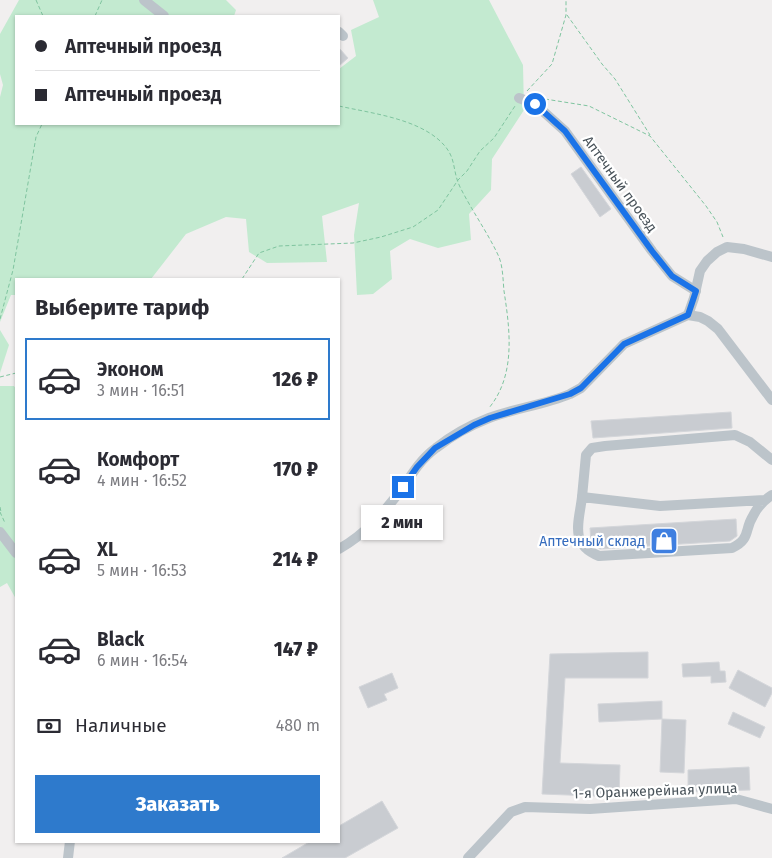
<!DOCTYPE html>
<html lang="ru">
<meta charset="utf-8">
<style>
:root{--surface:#fff;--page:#f2f2f3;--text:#2b2b33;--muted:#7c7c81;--line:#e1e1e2;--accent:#2e7acc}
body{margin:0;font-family:"Fira Sans",sans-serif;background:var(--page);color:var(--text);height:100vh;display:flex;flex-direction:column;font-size:19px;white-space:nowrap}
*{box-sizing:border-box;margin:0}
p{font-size:16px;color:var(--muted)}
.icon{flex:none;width:28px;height:28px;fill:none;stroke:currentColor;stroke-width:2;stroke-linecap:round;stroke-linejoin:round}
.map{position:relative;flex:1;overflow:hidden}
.side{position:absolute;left:15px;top:278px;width:325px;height:565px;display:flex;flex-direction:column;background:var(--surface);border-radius:0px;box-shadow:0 1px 4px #0004}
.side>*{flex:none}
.hud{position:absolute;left:15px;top:15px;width:325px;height:110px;border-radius:0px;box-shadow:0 1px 4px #0004;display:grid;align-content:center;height:110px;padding:0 20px;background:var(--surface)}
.end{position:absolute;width:22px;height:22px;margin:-11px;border:6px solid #1a73e8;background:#fff;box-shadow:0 0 0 2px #fff}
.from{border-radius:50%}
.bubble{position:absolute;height:35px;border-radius:0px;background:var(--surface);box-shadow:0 1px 4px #0004;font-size:16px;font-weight:800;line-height:35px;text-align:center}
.hud b{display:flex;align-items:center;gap:18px;height:48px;font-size:19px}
.hud b+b{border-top:1px solid var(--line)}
.hud i{width:12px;height:12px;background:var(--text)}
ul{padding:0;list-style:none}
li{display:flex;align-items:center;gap:15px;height:82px;margin:0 10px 8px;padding:0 10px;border:2px solid transparent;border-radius:0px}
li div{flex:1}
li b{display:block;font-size:19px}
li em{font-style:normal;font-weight:800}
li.on{border-color:var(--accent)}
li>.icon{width:45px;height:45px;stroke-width:1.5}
h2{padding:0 20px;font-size:22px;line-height:60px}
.pay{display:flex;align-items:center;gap:12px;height:55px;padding:0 20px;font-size:19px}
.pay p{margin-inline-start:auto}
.cta{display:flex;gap:10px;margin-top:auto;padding:10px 20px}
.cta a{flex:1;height:58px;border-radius:0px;background:var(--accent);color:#fff;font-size:20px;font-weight:800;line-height:58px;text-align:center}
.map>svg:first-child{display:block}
.green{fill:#c3ead0}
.building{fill:#c9ccd1;stroke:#d4d6da}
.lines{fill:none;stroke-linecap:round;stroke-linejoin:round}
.path{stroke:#7fc49f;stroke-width:1;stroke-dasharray:4 2.5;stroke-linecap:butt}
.minor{stroke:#bcc4ca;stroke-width:10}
.route{stroke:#1a73e8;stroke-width:6}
.labels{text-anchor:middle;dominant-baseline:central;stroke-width:4.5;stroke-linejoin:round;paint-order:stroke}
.street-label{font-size:14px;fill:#49535a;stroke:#fff}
.shop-label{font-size:14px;fill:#366cbe;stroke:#fff;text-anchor:end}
</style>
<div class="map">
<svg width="772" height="858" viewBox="0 0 772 858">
<rect width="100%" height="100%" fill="#f1efef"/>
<g class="green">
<polygon points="19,0 226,0 236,10 234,16 16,16 16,124 339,124 339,69 356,56 351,30 379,17 373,0 489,0 523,65 524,110 492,159 491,190 469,214 471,240 438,248 410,239 390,251 392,279 373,294 357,295 354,235 359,203 322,216 327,262 267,263 249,252 246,219 226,217 186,234 151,279 16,279 16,295 11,295 0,322 0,97 3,85 0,74 0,34"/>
<polygon points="0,330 9,345 0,373"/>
<polygon points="0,386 14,386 16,389 16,599 7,583 0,587"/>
</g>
<g class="building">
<polygon points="339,48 348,58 339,66"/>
<polygon points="581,167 611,209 600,217 571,174"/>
<polygon points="731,412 732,428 593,438 591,421"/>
<polygon points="736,519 737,536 730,541 600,549 591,543 590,528"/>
<polygon points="648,652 648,678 565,678 560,763 620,765 619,797 542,794 550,654"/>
<polygon points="719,662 720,671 725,671 726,682 711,683 711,676 683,677 682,664"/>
<polygon points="738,670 772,688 772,693 765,707 729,688"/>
<polygon points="392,673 398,688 384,694 387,700 368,708 359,687"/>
<polygon points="662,701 662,719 599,722 598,704"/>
<polygon points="733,712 765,727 760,738 728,724"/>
<polygon points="662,719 686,720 684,773 660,772"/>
<polygon points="749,767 750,790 688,792 688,770"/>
<polygon points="382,801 398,828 345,858 282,858 311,841 339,841 339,826"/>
</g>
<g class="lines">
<g class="path">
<polyline points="36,0 43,16"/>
<polyline points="567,15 602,64 615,79 650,135"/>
<polyline points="95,16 102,0"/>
<polyline points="527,91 552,64 566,15 566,0"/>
<polyline points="545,99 589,106 650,136 706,206 717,222 723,237"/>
<path d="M339,106C370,113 414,118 439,140C458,157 451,168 460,187C472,211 488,233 499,257C503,267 503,281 504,291C510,330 516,375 489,408"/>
<polyline points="242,279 259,253 279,246 353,243 381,237 413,227 438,210 458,180 467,171 480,151 494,138 515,106"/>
<polyline points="0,319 13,270 36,137 42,124"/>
<polyline points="0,377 16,373"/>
<polyline points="0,507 1,512"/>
<polyline points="0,512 5,523"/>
</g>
<g class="minor">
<polyline points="144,0 164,16"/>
<polyline points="339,32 343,36"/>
<polyline points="519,98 535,104 565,131 652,251 672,276 696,291"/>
<polyline points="688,315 694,298 700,271 707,261 717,252 727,247 744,249 772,257"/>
<polyline points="582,497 586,455 592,448 605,446 735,435 750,442 772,460"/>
<path d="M765,500L660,506L582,497C579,523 569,544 599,556L732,548C751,539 744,530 753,516C757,508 764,500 772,495"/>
<polyline points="0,532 16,553"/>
<path d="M339,549C366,534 386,510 404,486C413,472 422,458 436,448C451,436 471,425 489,418C515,408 544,405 570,394L581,388L624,344L688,315L700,317L708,321L718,329L772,400"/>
<polyline points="68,858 70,841"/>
<polyline points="468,858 511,812 525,807 590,809 736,799 772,809"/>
</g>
</g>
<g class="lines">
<polyline class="route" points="403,487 417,467 435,448 474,425 490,418 570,394 581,388 624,344 688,315 696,291 672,276 652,251 565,131 535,104"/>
</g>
<defs>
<symbol id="shop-square" viewBox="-11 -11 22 22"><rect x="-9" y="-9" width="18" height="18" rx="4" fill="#3f7fe0" stroke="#fff"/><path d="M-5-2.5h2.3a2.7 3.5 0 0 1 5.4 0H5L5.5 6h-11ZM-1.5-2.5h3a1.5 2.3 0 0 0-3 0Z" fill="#fff"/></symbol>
</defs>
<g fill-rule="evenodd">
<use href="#shop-square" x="648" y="525" width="32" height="32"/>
</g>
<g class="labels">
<g class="street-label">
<text transform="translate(620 184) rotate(54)">Аптечный проезд</text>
<text transform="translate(655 791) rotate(-2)">1-я Оранжерейная улица</text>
</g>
<g class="shop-label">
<text x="645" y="541">Аптечный склад</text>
</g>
</g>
</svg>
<i class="end from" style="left:535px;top:104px"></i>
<i class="end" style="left:403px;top:487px"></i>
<div class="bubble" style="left:361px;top:505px;width:82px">2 мин</div>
<div class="hud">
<b><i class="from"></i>Аптечный проезд</b>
<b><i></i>Аптечный проезд</b>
</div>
<section class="side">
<h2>Выберите тариф</h2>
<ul>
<li class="on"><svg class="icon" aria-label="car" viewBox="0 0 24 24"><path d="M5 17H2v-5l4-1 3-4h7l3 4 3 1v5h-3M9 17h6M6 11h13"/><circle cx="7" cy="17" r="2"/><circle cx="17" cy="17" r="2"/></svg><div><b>Эконом</b><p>3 мин · 16:51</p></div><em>126 ₽</em></li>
<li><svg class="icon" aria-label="car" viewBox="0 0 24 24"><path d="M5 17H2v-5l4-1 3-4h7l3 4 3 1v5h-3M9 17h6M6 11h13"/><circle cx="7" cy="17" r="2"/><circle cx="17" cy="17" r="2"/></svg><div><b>Комфорт</b><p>4 мин · 16:52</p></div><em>170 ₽</em></li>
<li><svg class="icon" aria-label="car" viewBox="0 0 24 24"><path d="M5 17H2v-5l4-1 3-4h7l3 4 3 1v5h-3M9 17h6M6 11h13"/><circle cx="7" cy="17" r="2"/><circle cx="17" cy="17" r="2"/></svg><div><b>XL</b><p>5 мин · 16:53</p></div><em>214 ₽</em></li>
<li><svg class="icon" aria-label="car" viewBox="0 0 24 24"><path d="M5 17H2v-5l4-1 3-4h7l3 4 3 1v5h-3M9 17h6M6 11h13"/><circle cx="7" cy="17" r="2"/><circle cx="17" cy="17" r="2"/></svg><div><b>Black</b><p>6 мин · 16:54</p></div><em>147 ₽</em></li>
</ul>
<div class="pay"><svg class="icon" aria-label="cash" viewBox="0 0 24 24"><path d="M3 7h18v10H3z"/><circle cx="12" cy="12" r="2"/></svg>Наличные<p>480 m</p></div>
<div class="cta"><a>Заказать</a></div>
</section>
</div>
